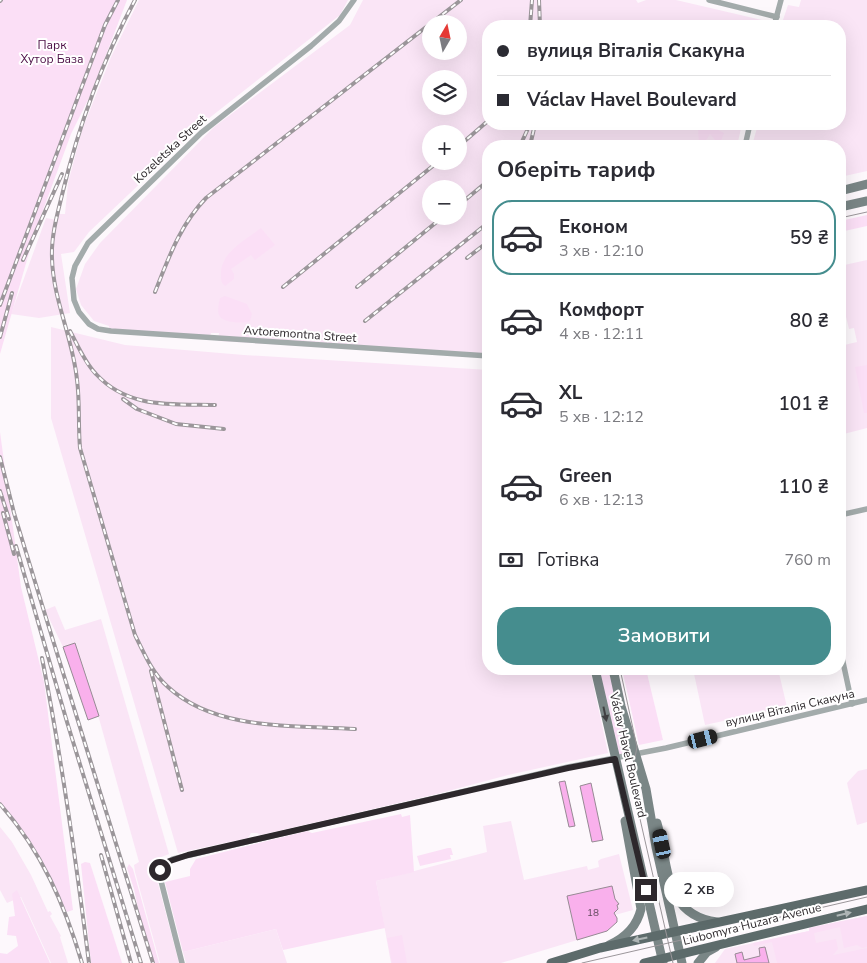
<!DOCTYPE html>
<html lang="uk">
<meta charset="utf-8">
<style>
:root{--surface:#fff;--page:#f7f7f7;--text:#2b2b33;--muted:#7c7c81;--line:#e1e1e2;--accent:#458d8e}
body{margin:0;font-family:"Nunito Sans",sans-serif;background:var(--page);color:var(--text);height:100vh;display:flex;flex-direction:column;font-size:19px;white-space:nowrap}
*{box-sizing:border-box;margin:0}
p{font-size:16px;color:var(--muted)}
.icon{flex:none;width:28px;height:28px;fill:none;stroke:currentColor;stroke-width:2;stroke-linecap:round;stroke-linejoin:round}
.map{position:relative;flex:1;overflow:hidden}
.side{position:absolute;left:482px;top:140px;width:364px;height:535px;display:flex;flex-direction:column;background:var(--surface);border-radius:20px;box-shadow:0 5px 20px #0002}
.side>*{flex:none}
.guide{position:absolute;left:482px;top:20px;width:364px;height:110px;border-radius:20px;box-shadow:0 5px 20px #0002;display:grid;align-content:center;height:110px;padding:0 15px;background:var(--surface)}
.needle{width:32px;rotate:9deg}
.tools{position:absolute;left:422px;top:15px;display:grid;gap:10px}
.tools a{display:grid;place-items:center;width:45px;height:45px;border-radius:50%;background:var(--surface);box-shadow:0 5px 20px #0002;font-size:25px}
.end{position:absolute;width:22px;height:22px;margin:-11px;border:6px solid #2d282c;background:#fff;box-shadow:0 0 0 2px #fff}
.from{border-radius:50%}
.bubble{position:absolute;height:35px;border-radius:18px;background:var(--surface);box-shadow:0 5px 20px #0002;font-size:16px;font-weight:600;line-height:35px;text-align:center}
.car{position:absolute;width:15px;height:30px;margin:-15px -8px;border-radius:6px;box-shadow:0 0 4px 1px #0007;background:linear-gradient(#222 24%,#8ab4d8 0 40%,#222 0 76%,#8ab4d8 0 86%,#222 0)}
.guide b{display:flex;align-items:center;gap:18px;height:48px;font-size:19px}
.guide b+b{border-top:1px solid var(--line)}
.guide i{width:12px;height:12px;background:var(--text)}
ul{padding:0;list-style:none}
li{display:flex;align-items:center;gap:15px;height:75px;margin:0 10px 8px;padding:0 5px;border:2px solid transparent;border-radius:20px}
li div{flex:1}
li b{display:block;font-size:19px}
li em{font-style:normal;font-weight:600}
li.current{border-color:var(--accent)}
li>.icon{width:45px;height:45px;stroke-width:1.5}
h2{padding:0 15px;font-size:22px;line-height:60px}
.pay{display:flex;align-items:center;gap:12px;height:55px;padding:0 15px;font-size:19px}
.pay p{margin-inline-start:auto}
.action{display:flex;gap:10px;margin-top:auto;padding:10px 15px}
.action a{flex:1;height:58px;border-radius:20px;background:var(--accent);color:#fff;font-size:20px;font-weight:600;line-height:58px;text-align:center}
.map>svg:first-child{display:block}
.built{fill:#fae5f6;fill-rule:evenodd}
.green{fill:#fbdff6}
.building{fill:#f9b0ec;stroke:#978a94}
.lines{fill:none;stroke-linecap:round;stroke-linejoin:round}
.street{stroke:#a3abab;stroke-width:5.5}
.secondary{stroke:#7a8686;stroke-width:9}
.primary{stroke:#5d6b6b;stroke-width:9}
.tram{stroke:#9b969a;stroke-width:1}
.rail-casing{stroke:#9b969a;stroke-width:4}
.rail{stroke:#fff;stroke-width:2;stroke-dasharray:5.5;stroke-linecap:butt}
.oneway{fill:#404042}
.oneway2{fill:#aeb5b5}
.route{stroke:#2d282c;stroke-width:6}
.labels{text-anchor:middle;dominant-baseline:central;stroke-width:4;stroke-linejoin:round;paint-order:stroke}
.number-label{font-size:10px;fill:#604a5c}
.park-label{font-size:12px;fill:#4a0c44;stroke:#fff}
.street-label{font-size:12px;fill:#2d282c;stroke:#fff}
</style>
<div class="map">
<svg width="867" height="963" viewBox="0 0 867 963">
<rect width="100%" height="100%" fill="#fdf8fc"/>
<g class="built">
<polygon points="139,0 348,0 340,15 208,119 89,232 74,252 61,254 70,313 39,318 11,314 46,218 57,220 59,214 65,214 68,183 82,130 111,57"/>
<path d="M363,0H636L638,3L646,0H676L766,21L765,26H489V124H742L737,146H489V357L218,341L219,333H211L210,337L109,333V326L94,321L81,305L76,289L85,264L100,243L214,127L350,25ZM431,24H459V51H431ZM431,79H459V106H431ZM431,134H459V161H431ZM431,189H459V216H431Z"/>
<polygon points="801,0 867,0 867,171 840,177 840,146 752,146 758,124 840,124 840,26 781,26 788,5 799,7"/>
<polygon points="867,260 867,428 840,435 840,346 857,342 854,328 849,329 840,293 840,266"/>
<polygon points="51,327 125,345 244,355 489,370 489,669 590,669 608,753 508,775 437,794 356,813 261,835 257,833 251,833 248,838 178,853 51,418"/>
<polygon points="55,606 65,630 101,619 169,854 154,860 153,865 179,963 160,963 135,872 134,865 139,862 88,679 75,643 63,647 45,610"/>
<polygon points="693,669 778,669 787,707 705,725"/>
<polygon points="867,769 867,822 857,825 847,783 858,771"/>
<polygon points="511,821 524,880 587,866 588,870 599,867 598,861 601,859 619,854 633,910 615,915 617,922 607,931 501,963 391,963 376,881 487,852 483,826"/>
<polygon points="0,827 12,842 31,875 48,912 50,911 52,914 50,916 61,936 60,937 68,963 51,963 21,897 7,903 0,890"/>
<polygon points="867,916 867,963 715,963 725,949 809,931 809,928"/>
<polygon points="276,929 287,963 186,963 183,952"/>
</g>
<g class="green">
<polygon points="0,0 127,0 91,94 71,134 35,232 0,354"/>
<path d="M702,124H707L724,133L721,141H716L710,134L705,142L708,146H698C700,139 697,134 699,126Z"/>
<polygon points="867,215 867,226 840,232 840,221"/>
<path d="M261,228L275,245L255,260L251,255L231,269L234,274V279L225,286C220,282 221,278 221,271C223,251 246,240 261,228Z"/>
<path d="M225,296L247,304L252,314L250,321C243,324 222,323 219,315C217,310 219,303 220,298Z"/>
<polygon points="867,365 867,413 864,413 855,367"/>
<polygon points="0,432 21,587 44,682 73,910 67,912 24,832 0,805"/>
<polygon points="599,669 609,669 629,752 619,755"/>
<polygon points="622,669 646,669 663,740 639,745"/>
<polygon points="401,814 402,817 410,815 414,872 376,881 385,928 283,950 276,929 183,952 165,882 190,876 190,869 196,859 307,831 312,833"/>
<polygon points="448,848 451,848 453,855 450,855 451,859 420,866 417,856"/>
<polygon points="85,862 90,863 122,963 91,963 81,864"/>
<polygon points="129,864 133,869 159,963 154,963 141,922 134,889 127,868"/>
<polygon points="17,890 50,963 0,963 0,953 7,954 18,946 16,936 7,935 9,917 15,916 12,894"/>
<polygon points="867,916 867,947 862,948 857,945 844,948 840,927 814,933 816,943 836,939 838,949 833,955 800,962 867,948 867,963 777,963 772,942 754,946 753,943 809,931 809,928"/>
<polygon points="402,935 407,963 392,963 387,938"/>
</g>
<g class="building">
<polygon points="75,643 99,716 88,720 63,647"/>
<polygon points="565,781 575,826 569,827 559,782"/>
<polygon points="591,783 603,840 592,842 580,786"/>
<polygon points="612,886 615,899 619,904 617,905 618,909 614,913 617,918 617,922 607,931 577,940 567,896"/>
<polygon points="765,947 769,963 737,963 735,954 742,952 744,960 760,956 759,948"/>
</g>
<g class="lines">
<g class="street">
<polyline points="354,0 339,21 311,46 201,133 88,243 75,266 72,278 74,300 79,312 89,324 98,329 111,331 489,356"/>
<polyline points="709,0 777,17"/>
<polyline points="774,26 781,0"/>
<polyline points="745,146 750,124"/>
<polyline points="840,515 867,509"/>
<polyline points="840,648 852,704"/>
<path d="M182,963L160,877C160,867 165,863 173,859L568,767L666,748L867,700"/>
</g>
<g class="secondary">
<polyline points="840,191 867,184"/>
<polyline points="840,207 867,201"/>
<polyline points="595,669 663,963"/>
<polyline points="613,669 621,706 646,789 656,847 682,963"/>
<path d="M657,823C669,864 663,915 717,922"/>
<path d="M609,945C625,938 637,926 641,909L625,821"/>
<polyline points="698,963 707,952 716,947"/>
</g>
<g class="primary">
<polyline points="551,963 600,948 867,890"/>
<polyline points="644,963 867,909"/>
</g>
<g class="tram">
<polyline points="840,218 867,212"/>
<polyline points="620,669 637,747 632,773 632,784 673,963"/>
<polyline points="582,963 867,897"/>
</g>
<defs>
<g id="rail">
<path d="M135,0C102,61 78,128 62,195C57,215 51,237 52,258C53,300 73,338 77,380C80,402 78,425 80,448L135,635C144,653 152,673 168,687C216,731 293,725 355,729"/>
<polyline points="539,0 540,26"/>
<polyline points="0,1 1,0"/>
<polyline points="530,26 532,0"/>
<polyline points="459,146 489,120"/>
<polyline points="520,146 530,124"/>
<polyline points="530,146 535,124"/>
<polyline points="459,205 489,180"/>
<polyline points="467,258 489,241"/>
<polyline points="23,260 62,174"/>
<polyline points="283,287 439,161"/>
<polyline points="357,287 444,216"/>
<path d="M155,292C169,257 180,225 206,198L461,0"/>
<polyline points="0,305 105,25 118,0"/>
<polyline points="365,321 489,222"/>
<path d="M70,331C78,346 85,363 96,374C128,409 172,404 215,405"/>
<polyline points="0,337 12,293"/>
<polyline points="123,399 137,409 176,424 224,429"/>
<polyline points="0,457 14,513 43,608 153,963"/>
<polyline points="0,491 9,519"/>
<polyline points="3,513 14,554"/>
<polyline points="16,546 67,722 141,963"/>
<path d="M42,658C62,759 76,861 89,963"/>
<polyline points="151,671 182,790"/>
<path d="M0,804C42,852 64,903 82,963"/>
<polyline points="101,855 131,963"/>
</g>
</defs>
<use href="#rail" class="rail-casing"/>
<use href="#rail" class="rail"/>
</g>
<defs><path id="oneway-solid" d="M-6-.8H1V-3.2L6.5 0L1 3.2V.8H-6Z" transform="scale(1.25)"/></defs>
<use class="oneway" href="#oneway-solid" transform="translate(605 714) rotate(78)"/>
<g class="oneway2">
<use href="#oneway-solid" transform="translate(844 914) rotate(-13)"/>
<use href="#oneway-solid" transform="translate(640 939) rotate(168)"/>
</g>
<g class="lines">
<polyline class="route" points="160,870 167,862 188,855 568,768 615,759 646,890"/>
</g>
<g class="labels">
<g class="number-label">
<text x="593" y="913">18</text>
</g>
<g class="park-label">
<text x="52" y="45">Парк<tspan x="52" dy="14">Хутор База</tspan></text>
</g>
<g class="street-label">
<text transform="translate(170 149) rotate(-43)">Kozeletska Street</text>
<text transform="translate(300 334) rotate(4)">Avtoremontna Street</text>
<text transform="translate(790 708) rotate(-13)">вулиця Віталія Скакуна</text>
<text transform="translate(628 755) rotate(77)">Václav Havel Boulevard</text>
<text transform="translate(752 924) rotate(-14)">Liubomyra Huzara Avenue</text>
</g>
</g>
</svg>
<div class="tools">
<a><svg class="needle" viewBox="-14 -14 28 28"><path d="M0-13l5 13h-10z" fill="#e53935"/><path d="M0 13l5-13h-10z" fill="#7c7c81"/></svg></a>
<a><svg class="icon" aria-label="layers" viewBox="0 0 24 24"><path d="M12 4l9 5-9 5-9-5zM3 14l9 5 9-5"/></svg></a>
<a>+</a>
<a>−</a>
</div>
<i class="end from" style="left:160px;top:870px"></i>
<i class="end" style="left:646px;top:890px"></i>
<div class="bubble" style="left:664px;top:872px;width:70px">2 хв</div>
<i class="car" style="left:703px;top:739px;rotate:76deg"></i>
<i class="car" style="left:662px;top:844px;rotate:348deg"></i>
<div class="guide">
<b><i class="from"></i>вулиця Віталія Скакуна</b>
<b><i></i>Václav Havel Boulevard</b>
</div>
<section class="side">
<h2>Оберіть тариф</h2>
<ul>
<li class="current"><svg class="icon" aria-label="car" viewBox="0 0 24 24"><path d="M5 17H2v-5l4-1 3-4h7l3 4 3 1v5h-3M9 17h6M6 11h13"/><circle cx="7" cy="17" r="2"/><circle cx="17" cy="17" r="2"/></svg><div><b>Економ</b><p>3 хв · 12:10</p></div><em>59 ₴</em></li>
<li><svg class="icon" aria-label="car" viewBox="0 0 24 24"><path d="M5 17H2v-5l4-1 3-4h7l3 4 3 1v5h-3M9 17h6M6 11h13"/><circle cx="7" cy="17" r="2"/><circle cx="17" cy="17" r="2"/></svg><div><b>Комфорт</b><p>4 хв · 12:11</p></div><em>80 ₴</em></li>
<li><svg class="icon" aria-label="car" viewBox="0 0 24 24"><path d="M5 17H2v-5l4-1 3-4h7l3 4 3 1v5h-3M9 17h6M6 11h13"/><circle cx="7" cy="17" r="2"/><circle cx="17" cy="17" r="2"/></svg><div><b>XL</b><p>5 хв · 12:12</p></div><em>101 ₴</em></li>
<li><svg class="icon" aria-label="car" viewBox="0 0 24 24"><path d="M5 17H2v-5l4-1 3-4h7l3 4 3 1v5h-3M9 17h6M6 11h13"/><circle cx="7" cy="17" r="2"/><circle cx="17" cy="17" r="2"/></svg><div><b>Green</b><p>6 хв · 12:13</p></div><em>110 ₴</em></li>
</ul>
<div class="pay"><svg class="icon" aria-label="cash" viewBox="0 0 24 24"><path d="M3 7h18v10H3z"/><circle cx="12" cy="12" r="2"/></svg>Готівка<p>760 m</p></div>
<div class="action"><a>Замовити</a></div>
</section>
</div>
